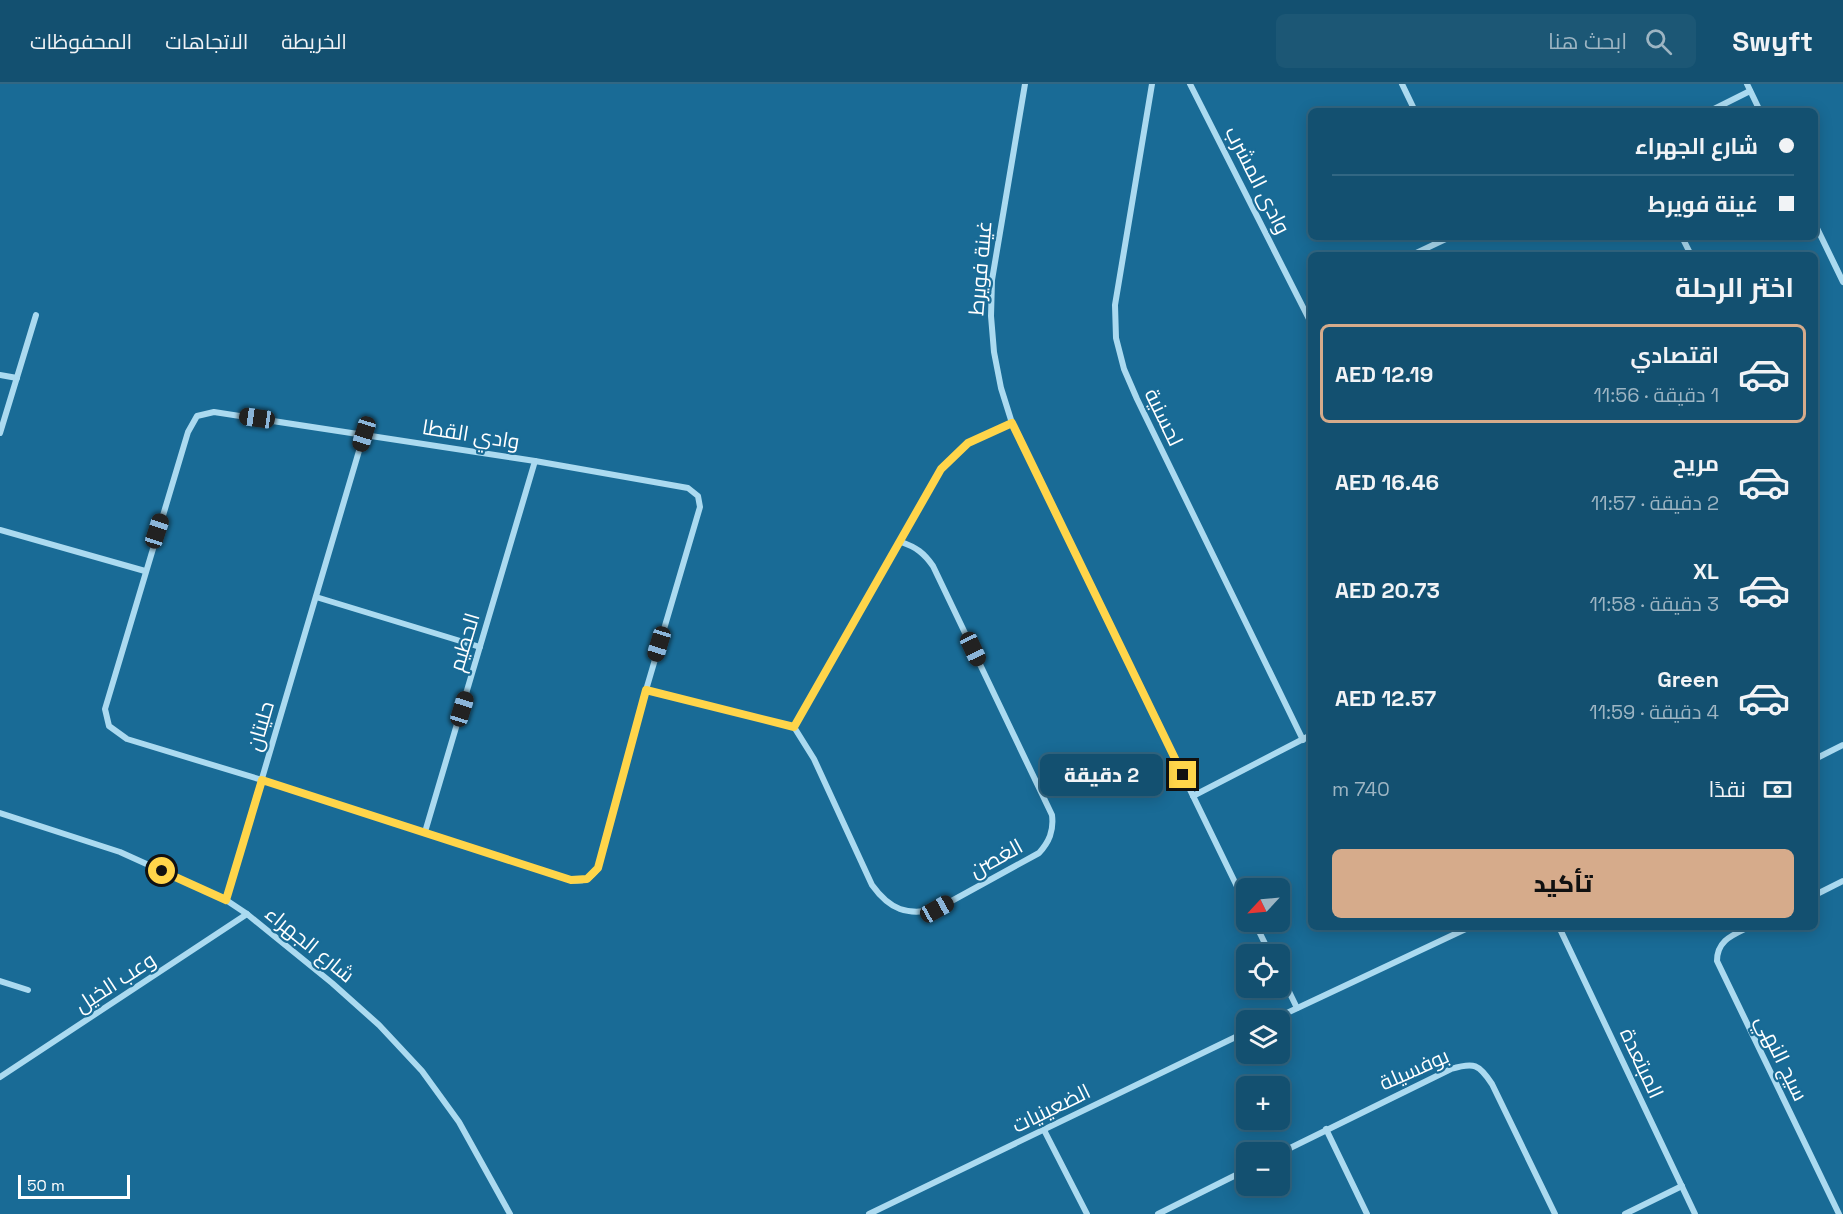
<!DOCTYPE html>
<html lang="ar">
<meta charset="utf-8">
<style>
:root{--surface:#135070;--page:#1c5775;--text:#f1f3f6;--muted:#9db5c3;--line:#326783;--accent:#d6ab8b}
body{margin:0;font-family:"Space Grotesk",Cairo,sans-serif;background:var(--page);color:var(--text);direction:rtl;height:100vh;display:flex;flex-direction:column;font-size:22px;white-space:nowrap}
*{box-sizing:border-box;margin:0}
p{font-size:20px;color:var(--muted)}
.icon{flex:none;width:33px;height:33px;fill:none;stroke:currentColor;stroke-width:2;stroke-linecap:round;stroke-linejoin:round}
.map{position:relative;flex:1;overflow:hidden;direction:ltr}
.drawer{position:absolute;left:1308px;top:168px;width:510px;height:678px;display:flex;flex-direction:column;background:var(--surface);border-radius:9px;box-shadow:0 3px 15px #0003,0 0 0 2px var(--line);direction:rtl}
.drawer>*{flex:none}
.hud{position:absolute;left:1308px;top:24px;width:510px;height:132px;border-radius:9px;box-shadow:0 3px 15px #0003,0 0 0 2px var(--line);direction:rtl;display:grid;align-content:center;height:132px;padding:0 24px;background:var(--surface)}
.needle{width:39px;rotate:244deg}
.tools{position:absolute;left:1236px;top:794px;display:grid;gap:12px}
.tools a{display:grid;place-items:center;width:54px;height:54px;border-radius:9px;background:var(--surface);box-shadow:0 3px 15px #0003,0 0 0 2px var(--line);font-size:30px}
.scale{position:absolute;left:18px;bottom:15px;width:112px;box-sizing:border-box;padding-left:6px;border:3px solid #fff;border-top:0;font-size:16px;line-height:21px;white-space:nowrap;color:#fff;-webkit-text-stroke:4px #196b96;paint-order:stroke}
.end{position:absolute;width:27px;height:27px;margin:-14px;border:8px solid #ffd54a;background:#111;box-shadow:0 0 0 3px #111}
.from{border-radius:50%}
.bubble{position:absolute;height:42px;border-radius:9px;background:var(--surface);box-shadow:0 3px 15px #0003,0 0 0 2px var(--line);font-size:20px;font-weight:800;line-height:42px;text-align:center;direction:rtl}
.car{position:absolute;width:18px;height:36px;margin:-18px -9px;border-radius:8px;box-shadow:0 0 4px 2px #0007;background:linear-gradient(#222 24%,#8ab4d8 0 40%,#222 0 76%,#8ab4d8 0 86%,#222 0)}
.hud b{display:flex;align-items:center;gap:21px;height:57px;font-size:22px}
.hud b+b{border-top:2px solid var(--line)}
.hud i{width:15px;height:15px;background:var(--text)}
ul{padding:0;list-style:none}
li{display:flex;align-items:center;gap:18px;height:99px;margin:0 12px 9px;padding:0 12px;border:3px solid transparent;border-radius:9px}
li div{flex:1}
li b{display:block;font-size:22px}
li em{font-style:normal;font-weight:800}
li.active{border-color:var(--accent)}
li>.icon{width:54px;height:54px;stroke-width:1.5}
h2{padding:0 24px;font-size:27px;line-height:72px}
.pay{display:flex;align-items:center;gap:15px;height:66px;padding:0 24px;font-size:22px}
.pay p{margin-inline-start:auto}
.primary-button{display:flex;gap:12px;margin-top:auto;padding:12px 24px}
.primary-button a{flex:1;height:69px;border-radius:9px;background:var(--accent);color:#111;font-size:24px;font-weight:800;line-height:69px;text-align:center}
header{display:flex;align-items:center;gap:36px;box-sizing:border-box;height:84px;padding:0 30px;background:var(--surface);border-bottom:2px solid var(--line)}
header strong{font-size:28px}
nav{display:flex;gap:33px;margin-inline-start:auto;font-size:21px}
.search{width:420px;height:54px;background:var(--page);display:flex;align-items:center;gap:15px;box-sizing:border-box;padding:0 21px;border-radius:9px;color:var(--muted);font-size:22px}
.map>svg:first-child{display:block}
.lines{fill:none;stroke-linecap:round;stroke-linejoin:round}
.minor{stroke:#abdaf0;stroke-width:6}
.route{stroke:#ffd54a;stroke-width:8}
.labels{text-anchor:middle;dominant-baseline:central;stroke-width:4.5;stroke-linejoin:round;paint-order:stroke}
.street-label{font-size:21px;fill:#fff;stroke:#196b96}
</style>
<header>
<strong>Swyft</strong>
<div class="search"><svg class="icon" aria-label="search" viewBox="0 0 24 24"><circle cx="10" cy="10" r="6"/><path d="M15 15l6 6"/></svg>ابحث هنا</div>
<nav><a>الخريطة</a><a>الاتجاهات</a><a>المحفوظات</a></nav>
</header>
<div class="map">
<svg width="1843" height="1130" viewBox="0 0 1843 1130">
<rect width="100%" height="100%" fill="#196b96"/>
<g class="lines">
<g class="minor">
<polyline points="1025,0 992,196 991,232 994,268 1001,304 1012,339 1246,821"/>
<polyline points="1152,0 1115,221 1116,254 1124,285 1137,315 1303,656"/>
<polyline points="1190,0 1311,239"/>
<polyline points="1402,0 1415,27"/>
<polyline points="1747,0 1760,27"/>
<polyline points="1710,27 1750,7"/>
<polyline points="1815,140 1843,198"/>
<polyline points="1682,153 1691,171"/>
<polyline points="1412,171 1450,153"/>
<polyline points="0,291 17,294"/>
<path d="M214,328L535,377L688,404L698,412L700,423L646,606L598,784C591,795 583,798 571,796L262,696L127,655L109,642L105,625L188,348L197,332Z"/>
<polyline points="0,349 36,231"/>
<polyline points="0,446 145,487"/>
<polyline points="316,513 480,563"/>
<polyline points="646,606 794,643"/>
<path d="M794,643L814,675L872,801C890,826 907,832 937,825L1039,769C1049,758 1054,747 1052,731L933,482C924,469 916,463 901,458"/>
<polyline points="794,643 941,385 968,359 1012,339"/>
<polyline points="1815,675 1843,661"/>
<polyline points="1193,712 1311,651"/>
<polyline points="0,729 120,768 226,816 247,830 332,899 379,941 422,987 459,1038 510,1130"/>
<polyline points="425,748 535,377"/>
<polyline points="1815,811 1843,797"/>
<polyline points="226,816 364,350"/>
<polyline points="1254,837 1270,870"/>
<polyline points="1559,843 1695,1130"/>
<path d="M1749,843C1733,851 1717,856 1717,877L1839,1130"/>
<polyline points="1280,889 1297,924"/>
<polyline points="0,897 28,906"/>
<polyline points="1272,936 1470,843"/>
<polyline points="0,993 247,830"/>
<polyline points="1326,1045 1367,1130"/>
<polyline points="1044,1046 1087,1130"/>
<path d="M1280,1069L1451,985C1474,978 1479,980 1492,1000L1555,1130"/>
<polyline points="869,1130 1246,948"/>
<polyline points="1158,1130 1246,1086"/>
<polyline points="1625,1130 1682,1102"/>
</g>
</g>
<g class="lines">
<polyline class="route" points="162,787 226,816 262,696 571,796 587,795 598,784 646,606 794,643 941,385 968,359 1012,339 1183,691"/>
</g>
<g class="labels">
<g class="street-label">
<text transform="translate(1258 96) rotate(63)">وادى المشرب</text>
<text transform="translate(980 184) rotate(-85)">غينة فويرط</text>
<text transform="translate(1164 333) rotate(64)">لحسنية</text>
<text transform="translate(471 350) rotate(9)">وادي القطا</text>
<text transform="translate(464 558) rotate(-73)">الحطيم</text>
<text transform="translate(260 642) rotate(-74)">حليتان</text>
<text transform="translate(996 774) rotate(-29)">الغصن</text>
<text transform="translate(310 860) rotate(39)">شارع الجهراء</text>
<text transform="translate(115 898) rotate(-33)">وعب الخيل</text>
<text transform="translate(1782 974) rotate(64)">سيج النهي</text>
<text transform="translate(1642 979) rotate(65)">المبتعدة</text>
<text transform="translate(1414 985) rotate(-24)">بوفسيلة</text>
<text transform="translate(1051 1024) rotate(-26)">الضعينيات</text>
</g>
</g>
</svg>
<div class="tools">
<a><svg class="needle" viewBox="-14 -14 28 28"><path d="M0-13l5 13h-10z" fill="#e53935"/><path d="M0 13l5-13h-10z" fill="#9db5c3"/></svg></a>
<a><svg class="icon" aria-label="locate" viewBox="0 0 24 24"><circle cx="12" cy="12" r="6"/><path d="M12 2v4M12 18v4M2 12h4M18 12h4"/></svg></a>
<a><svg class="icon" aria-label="layers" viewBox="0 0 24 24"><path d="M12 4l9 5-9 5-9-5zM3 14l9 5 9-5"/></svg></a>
<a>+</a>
<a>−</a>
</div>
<div class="scale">50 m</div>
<i class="end from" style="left:162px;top:787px"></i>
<i class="end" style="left:1183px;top:691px"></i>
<div class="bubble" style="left:1040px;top:670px;width:123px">2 دقيقة</div>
<i class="car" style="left:257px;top:334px;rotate:278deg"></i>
<i class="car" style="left:364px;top:350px;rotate:197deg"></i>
<i class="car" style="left:157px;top:447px;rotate:18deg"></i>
<i class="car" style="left:659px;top:560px;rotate:197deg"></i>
<i class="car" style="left:973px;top:565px;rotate:155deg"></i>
<i class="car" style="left:462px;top:625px;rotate:17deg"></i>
<i class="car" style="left:937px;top:825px;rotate:61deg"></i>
<div class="hud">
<b><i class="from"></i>شارع الجهراء</b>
<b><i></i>غينة فويرط</b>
</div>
<section class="drawer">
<h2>اختر الرحلة</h2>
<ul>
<li class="active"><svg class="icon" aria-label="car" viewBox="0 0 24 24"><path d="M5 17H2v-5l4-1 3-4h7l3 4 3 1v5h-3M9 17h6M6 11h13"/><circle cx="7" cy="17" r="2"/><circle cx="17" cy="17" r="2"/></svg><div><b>اقتصادي</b><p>1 دقيقة · 11:56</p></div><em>AED 12.19</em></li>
<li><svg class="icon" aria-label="car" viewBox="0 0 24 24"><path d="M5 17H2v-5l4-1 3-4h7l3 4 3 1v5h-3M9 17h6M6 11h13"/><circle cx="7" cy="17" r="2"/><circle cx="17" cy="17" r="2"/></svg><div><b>مريح</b><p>2 دقيقة · 11:57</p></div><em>AED 16.46</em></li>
<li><svg class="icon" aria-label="car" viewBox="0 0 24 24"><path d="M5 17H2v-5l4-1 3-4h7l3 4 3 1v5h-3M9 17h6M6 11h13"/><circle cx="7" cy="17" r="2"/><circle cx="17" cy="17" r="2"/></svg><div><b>XL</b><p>3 دقيقة · 11:58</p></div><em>AED 20.73</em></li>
<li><svg class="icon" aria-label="car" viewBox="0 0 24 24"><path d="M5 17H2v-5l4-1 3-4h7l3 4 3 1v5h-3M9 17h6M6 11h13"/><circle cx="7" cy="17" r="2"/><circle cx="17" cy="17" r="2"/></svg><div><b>Green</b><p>4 دقيقة · 11:59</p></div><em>AED 12.57</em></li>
</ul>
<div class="pay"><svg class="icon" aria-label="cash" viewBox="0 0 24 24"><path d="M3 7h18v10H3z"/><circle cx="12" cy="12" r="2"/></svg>نقدًا<p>740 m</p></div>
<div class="primary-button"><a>تأكيد</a></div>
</section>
</div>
